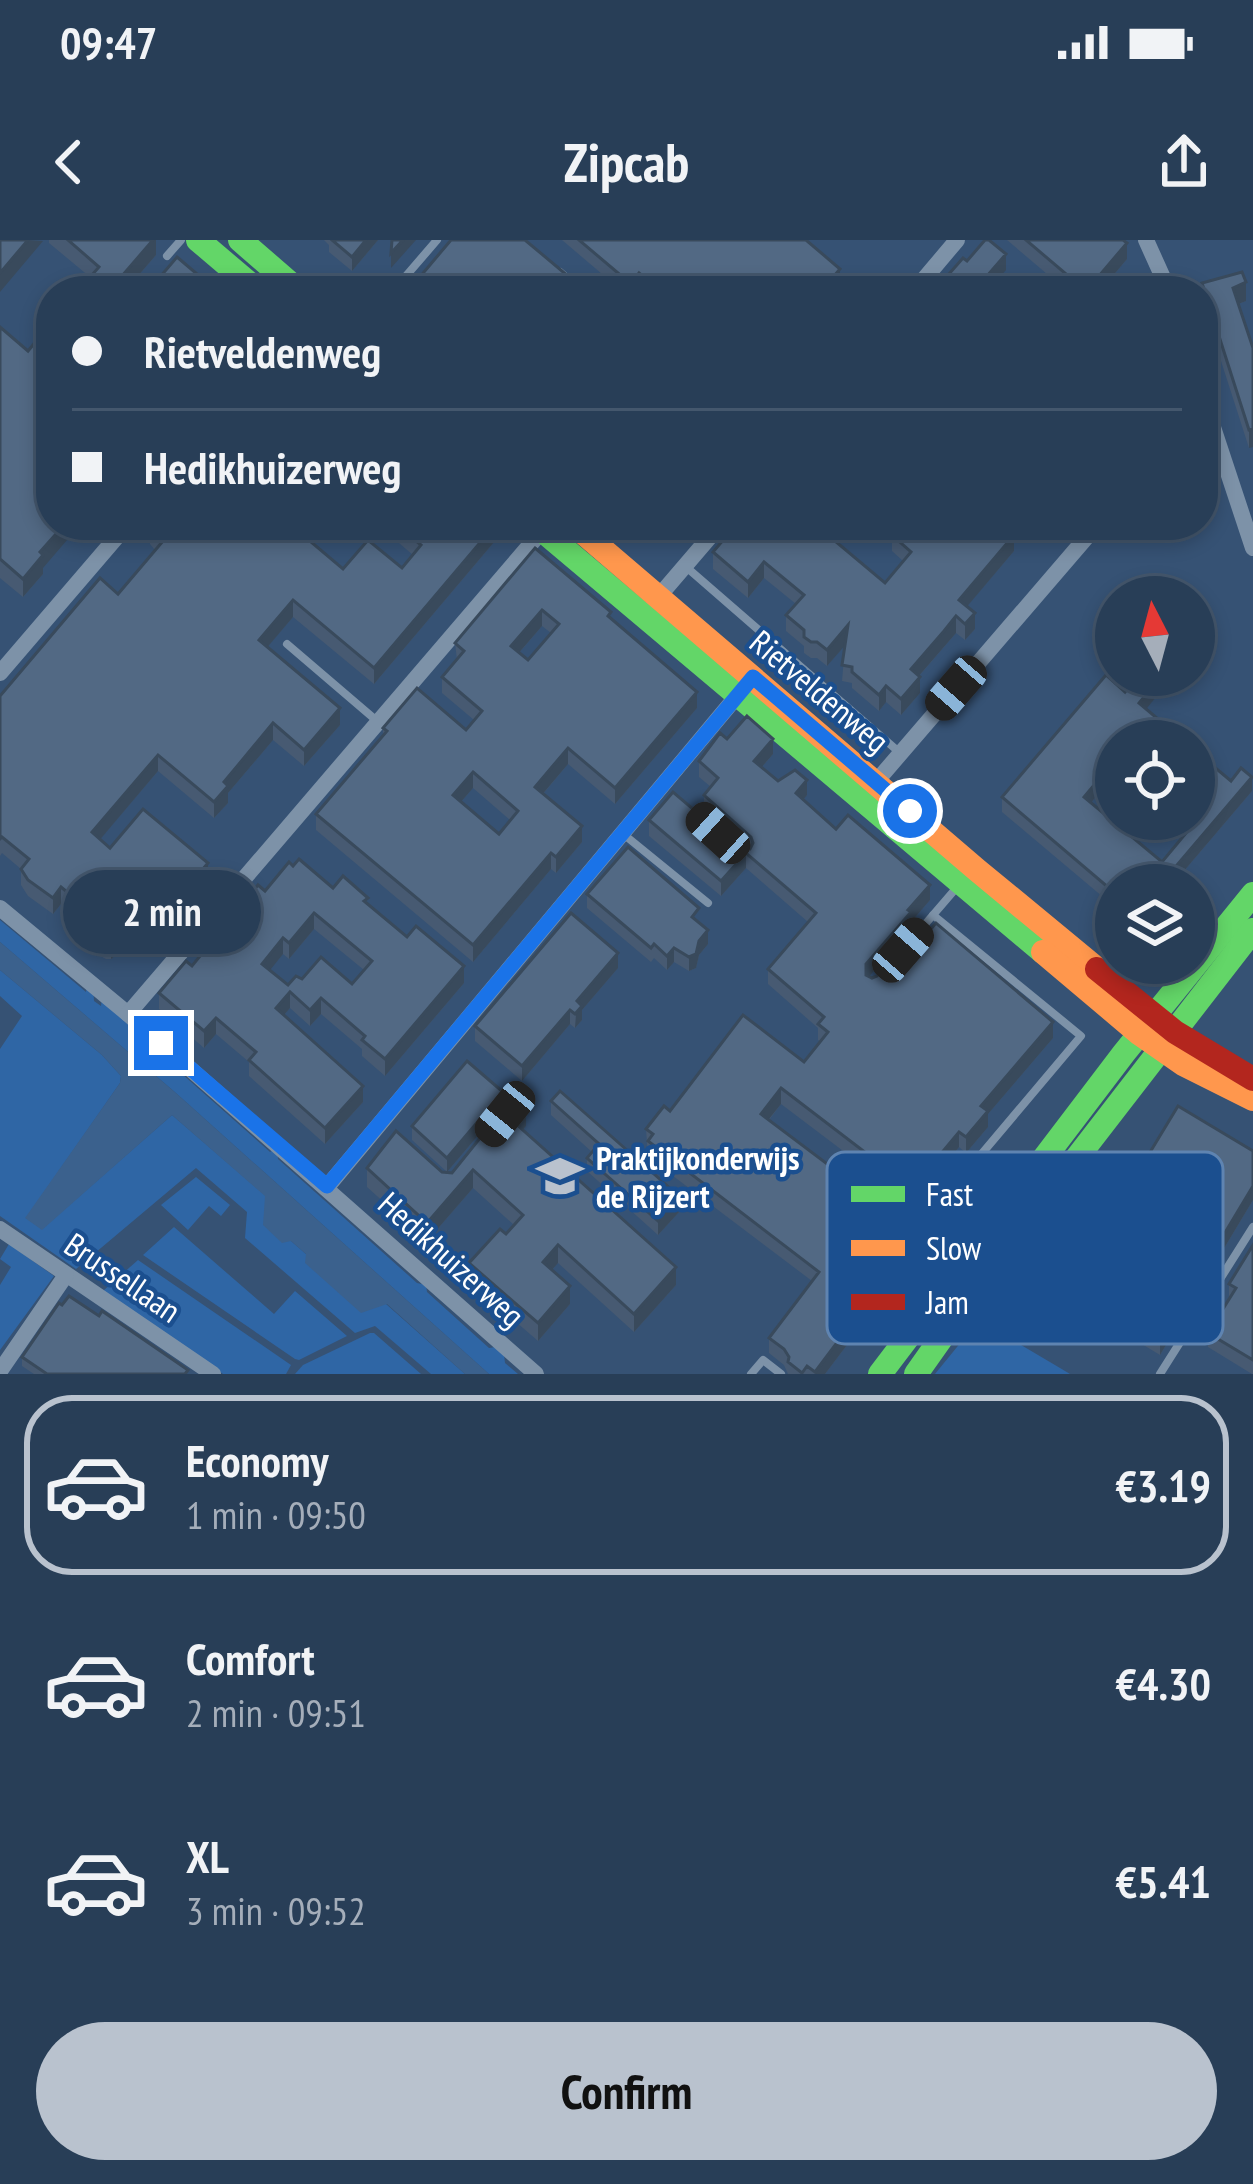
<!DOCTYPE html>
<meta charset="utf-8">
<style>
:root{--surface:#283e57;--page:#344961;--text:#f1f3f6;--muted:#a5aeba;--line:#44576d;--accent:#b9c2ce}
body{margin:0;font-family:"PT Sans Narrow",sans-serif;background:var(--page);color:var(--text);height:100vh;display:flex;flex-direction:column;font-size:45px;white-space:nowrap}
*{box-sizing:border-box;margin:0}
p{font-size:39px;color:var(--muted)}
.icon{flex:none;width:66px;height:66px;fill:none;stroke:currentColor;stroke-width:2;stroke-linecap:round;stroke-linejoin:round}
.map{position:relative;height:1134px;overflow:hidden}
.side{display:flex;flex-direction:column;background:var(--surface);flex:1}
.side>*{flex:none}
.top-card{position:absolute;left:36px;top:36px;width:1182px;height:264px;border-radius:48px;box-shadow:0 6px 18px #0003,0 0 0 3px var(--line);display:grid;align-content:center;height:264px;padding:0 36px;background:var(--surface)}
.needle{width:78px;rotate:354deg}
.tools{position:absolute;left:1095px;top:336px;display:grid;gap:24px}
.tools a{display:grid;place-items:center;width:120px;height:120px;border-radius:50%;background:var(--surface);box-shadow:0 6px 18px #0003,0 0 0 3px var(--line);font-size:60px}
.end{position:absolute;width:54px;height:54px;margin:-27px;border:15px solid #1a73e8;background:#fff;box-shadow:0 0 0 6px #fff}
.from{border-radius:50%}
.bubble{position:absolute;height:84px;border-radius:42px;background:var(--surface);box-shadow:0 6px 18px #0003,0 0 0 3px var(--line);font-size:39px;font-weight:700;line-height:84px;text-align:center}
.car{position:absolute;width:36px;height:72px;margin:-36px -18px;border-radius:15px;box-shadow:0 0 9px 3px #0007;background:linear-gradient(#222 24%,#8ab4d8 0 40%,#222 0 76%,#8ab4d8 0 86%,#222 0)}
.top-card b{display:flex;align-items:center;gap:42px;height:114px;font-size:45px}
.top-card b+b{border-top:3px solid var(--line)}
.top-card i{width:30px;height:30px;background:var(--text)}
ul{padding:21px 0 0;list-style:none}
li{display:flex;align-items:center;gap:36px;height:180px;margin:0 24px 18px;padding:0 12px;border:6px solid transparent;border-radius:48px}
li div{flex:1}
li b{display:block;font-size:45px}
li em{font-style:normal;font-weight:700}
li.selected{border-color:var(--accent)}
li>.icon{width:108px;height:108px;stroke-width:1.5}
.action{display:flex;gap:24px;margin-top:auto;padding:24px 36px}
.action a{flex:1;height:138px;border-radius:72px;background:var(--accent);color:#111;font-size:48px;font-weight:700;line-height:138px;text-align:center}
.status{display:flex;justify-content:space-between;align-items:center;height:84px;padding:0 60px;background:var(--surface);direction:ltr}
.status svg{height:33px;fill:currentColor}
header{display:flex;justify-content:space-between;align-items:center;height:156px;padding:0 36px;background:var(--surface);font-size:54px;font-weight:700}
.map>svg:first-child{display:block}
.green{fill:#2f66a5}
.water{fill:#3b618d}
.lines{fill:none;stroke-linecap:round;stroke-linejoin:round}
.lane{stroke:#7d92a8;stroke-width:8}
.street{stroke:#7d92a8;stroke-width:16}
.fast{stroke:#63d668;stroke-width:24}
.slow{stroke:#ff974d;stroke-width:24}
.jam{stroke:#b3261e;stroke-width:24}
.wall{fill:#475a72;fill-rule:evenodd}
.shaded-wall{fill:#394a5c}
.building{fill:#526984;stroke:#394a5c;stroke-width:3;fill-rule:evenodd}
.route{stroke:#1a73e8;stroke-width:15}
.labels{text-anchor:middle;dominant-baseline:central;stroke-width:9;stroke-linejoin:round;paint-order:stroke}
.street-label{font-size:33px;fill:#fff;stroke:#1b4f8f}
.poi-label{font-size:33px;font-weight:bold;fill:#fff;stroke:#1b4f8f;text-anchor:start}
.key{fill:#1b4f8f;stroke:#5f84b1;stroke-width:3}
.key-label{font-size:33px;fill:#fff}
</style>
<div class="status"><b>09:47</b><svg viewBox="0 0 49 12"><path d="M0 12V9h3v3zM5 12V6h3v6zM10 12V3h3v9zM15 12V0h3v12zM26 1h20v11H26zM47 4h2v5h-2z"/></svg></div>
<header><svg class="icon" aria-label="back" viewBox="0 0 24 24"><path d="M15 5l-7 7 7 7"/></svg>Zipcab<svg class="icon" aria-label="share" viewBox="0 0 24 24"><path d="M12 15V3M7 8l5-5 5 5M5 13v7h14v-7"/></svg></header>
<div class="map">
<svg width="1253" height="1134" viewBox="0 0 1253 1134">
<rect width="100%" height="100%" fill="#365274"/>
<g class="green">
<polygon points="0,680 86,752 87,745 93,748 94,761 101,766 102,758 133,785 136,795 155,811 167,811 172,815 173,826 270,912 277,908 278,919 417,1043 426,1045 427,1052 489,1108 496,1107 504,1115 505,1123 518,1134 489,1134 177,854 0,702"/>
<polygon points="0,730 102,815 121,836 120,843 26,978 42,989 172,875 266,956 291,1001 306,1014 386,1064 465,1134 431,1134 375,1086 355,1093 245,998 247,972 196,928 76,1029 0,976 0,809 22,776 0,756"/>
<polygon points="196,937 230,965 221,976 209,966 188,990 161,965"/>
<polygon points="174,987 274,1074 295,1051 347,1096 299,1120 295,1119 143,1015"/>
<polygon points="9,1004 54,1036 0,1110 0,1045 11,1027 0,1019"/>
<polygon points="138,1020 291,1125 286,1134 223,1134 103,1051"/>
<polygon points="979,1080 1060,1128 1070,1134 935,1134"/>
<polygon points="370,1093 374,1093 421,1134 295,1134 303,1125"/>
</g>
<polygon class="water" points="0,702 177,854 489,1134 465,1134 387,1064 361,1073 305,1023 306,1014 291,1001 282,1003 263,985 265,956 172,875 42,990 25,978 120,843 121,836 102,815 0,730"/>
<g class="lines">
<g class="lane">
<polyline points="167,16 181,0"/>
<polyline points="560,32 582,51"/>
<polyline points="331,51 340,41 352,51"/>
<polyline points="393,51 437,0"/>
<polyline points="685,326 899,512"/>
<polyline points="287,404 377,481"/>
<polyline points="622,593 708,663"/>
<polyline points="933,675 1081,796 952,949"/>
<polyline points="921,689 958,646"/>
<polyline points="961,937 1002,970"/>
<polyline points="751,1134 763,1120 781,1134"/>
<polyline points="1160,1134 1253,987"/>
</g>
<g class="street">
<polyline points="1146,0 1169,51"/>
<polyline points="914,51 957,0"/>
<polyline points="1203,157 1253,308"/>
<polyline points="654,362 720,285"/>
<polyline points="0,433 127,285"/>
<polyline points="869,550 1097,285"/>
<polyline points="0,668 128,774 536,1134"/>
<polyline points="128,774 547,285"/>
<polyline points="327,947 742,450"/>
<polyline points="0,989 213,1134"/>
<polyline points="0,1131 66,1035"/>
</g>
<g class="fast">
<polyline points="198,0 258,51"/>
<polyline points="240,0 299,51"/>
<polyline points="536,285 1043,712"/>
<polyline points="880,1134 1124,813 1253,654"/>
<polyline points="916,1134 981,1042 1253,690"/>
</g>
<g class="slow">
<polyline points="574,285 977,630 1097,729"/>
<polyline points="1043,712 1140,794 1183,824 1253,859"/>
</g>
<polyline class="jam" points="1097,729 1175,792 1253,839"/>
</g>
<g class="wall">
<polygon points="49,0 156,0 156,15 125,51 78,51 90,37 49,3"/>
<polygon points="324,0 378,0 352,31 329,12 329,5"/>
<polygon points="562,0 806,0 840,43 833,51 643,51 639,48 637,51 622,51"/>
<polygon points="1007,0 1123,0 1127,19 1106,44 1114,51 1067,51"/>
<polygon points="1202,43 1246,61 1238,64 1253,108 1249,208 1203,65"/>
<polygon points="0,87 43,328 43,334 23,357 0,338"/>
<polygon points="152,285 302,285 298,290 343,329 402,328 413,315 378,285 500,285 500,295 374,444 293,377 267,407 340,485 304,526 273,500 228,553 228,563 214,578 158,531 100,599 110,608 208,640 180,673 163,658 121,711 111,719 106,719 95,713 74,692 75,675 61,664 53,674 28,656 21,645 21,629 2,613 0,616 0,456 118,354 155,310 150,304 150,287"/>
<polygon points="662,285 690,285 678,299"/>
<polygon points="746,288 885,343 903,321 892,311 892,295 1014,311 967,366 975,389 965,400 956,393 944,407 919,436 920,453 901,475 886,462 879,471 852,448 852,443 842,441 845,405 827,426 817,418 811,418 804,413 804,406 786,391 786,375 796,364 764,338 748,358 713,329 713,312"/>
<path d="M535,308L611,379L697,468L615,564L568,524L543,554L582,602L556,633L551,629L473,722L316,590V574L383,496V488L466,490L474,480L442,453V437L457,420L455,403ZM542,386L551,393L528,420L519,413ZM473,548L510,580L499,594L461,562Z"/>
<polygon points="1125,452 1156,457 1116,501 1116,533 1091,563 1162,622 1189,590 1176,579 1194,579 1231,541 1252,551 1172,645 1116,645 1116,668 1002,572 1002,557"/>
<path d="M727,499L773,514L762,527L778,541L807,555L803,560L836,589L930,660L911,682V688L869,736L1053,798L988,874V887L966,913L959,907L934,938L937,956L924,972L892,949L880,964L904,998L873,1039L881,1060L825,1134H788L784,1125L769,1113V1098L812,1041L648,917L646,889L670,871L804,822L820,801L818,800V788L768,744V729L808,682L746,628L721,656L649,596V580L740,609H747L704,570V555L711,547L699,537V521ZM781,864L863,926L851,942L769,880Z"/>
<path d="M333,648L368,664L464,743L385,836L362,816V809L321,774L310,786L290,768L284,775L363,862L325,904L249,836V822L216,794L204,808L159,769V753L192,726L265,651ZM314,689L364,730L352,744L302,739L288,745L269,730L283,714L289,719Z"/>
<polygon points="587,654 699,683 708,704 699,715 696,728 689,731 674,722 667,730 654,718 651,722 587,668"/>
<polygon points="618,728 582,770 582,780 575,788 570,784 522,841 475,801 475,786"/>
<polygon points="551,861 680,971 658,995 587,931 587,918 592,912 551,875"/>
<polygon points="503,866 447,932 412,900 412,886"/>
<polygon points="526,886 523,890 676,1045 634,1092 558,1023 552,1030 570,1064 538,1101 469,1041 469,1023 506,994 514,985 473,948 427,1001 367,947 367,928 452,933"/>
<polygon points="1253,911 1253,960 1160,1115 1069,1060 1069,1046"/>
<polygon points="1253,1005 1253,1134 1252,1134 1208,1107 1208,1093 1229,1058 1229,1044"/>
<polygon points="22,1117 188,1134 34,1134 22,1126"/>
</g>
<g class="shaded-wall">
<polygon points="28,0 43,1 0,52 0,33"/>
<polygon points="153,0 156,0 156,15 125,51 109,51"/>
<polygon points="366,0 378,0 352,31 352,17"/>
<polygon points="403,0 416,0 391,28 391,13"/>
<polygon points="1127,3 1127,19 1100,51 1098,37"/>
<polygon points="1006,14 1006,30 988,51 986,37"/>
<polygon points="840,29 840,43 833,51 821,51"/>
<polygon points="639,33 639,48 637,51 631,51 631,44"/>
<polygon points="568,36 568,51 555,51"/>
<polygon points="1246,42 1246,61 1233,66 1233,48"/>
<polygon points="1253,189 1253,207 1249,208 1249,190"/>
<polygon points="64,285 80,285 43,328 43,334 23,357 23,339 40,312"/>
<polygon points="495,285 500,285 500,295 374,444 374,428"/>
<polygon points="678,285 690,285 678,299"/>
<polygon points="1014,295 1014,311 959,376 959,360"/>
<polygon points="764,322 764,338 748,358 748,342"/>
<polygon points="293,360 293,377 259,417 259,400"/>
<polygon points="542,370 542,386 511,422 511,406"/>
<polygon points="975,373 975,389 965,400 965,384"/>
<polygon points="956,376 956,393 911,445 911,429"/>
<polygon points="848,385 848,402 827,426 827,410"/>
<polygon points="920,437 920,453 901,475 901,459"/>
<polygon points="1156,443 1156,457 1139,478 1139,463"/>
<polygon points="886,446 886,462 879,471 879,455"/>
<polygon points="697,452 697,468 615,564 615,548"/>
<polygon points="340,468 340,485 304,526 304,510"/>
<polygon points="273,483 273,500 228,553 228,563 214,578 214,562 224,542"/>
<polygon points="773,499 773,514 754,536 754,521"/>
<polygon points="568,508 568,524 535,563 535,547"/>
<polygon points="158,515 158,531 92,609 92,592"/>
<polygon points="1116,519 1116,533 1084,571 1084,557"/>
<polygon points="473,532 473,548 453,571 453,555"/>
<polygon points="1252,537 1252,551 1172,645 1160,645"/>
<polygon points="807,540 807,555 796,569 796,553"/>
<polygon points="582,586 582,602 556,633 556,617"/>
<polygon points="551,613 551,629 473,722 473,705"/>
<polygon points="746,613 746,628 721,656 721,641"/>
<polygon points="208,623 208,640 180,673 180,656"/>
<polygon points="163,642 163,658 121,711 111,719 111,703"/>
<polygon points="930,645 930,660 911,682 911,688 866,740 866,724"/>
<polygon points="61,647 61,664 53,674 53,658"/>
<polygon points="314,673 314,689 289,719 289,703"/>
<polygon points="708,690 708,704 699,715 696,728 689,731 689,717"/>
<polygon points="283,698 283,714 262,740 262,724"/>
<polygon points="674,708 674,722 667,730 667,716"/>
<polygon points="618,713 618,728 582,770 582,780 575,788 577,761"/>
<polygon points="464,726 464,743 385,836 385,819"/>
<polygon points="290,752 290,768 276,784 276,768"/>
<polygon points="321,758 321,774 310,786 310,770"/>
<polygon points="570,770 570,784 522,841 522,826"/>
<polygon points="216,778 216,794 204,808 204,791"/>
<polygon points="1053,782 1053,798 988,874 988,887 966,913 966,897 981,866"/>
<polygon points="363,846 363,862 325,904 325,888"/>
<polygon points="781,848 781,864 761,889 761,874"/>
<polygon points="503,852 503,866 447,932 447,918"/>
<polygon points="526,868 526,886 514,900 514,882"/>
<polygon points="959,892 959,907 933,939 937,940 937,956 924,972 924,957 929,928"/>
<polygon points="473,930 473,948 427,1001 427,983"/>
<polygon points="892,933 892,949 873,974 873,959"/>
<polygon points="1253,946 1253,960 1160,1115 1160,1101"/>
<polygon points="680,957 680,971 658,995 658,981"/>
<polygon points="904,983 904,998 866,1048 866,1033"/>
<polygon points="558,1005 558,1023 543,1040 543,1022"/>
<polygon points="676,1027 676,1045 634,1092 634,1074"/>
<polygon points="881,1044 881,1060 825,1134 815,1134"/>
<polygon points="570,1046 570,1064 538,1101 538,1083"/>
</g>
<g class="building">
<polygon points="0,0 28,0 0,33"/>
<polygon points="68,0 153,0 109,51 78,51 99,27"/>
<polygon points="332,0 366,0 352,17"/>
<polygon points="392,0 403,0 391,13"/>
<polygon points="451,0 525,0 568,36 555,51 408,51"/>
<polygon points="579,0 806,0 840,29 821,51 661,51 639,33 631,44"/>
<polygon points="985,0 989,0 1006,14 986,37 1002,51 934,51 963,18 967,21"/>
<polygon points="1026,0 1123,0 1127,3 1098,37 1114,51 1086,51"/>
<polygon points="177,17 217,51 148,51"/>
<polygon points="1242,32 1246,42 1233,48 1253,108 1253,189 1249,190 1202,43"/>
<polygon points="51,83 51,285 64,285 40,312 43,315 23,339 0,319 0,87 28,111"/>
<polygon points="152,285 291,285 343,329 368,300 402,328 421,305 397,285 495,285 374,428 293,360 259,400 340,468 304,510 273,483 224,542 228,546 214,562 158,515 92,592 110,608 143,569 208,623 180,656 163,642 121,694 111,703 106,703 95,697 74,676 83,665 61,647 53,658 28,640 21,629 29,619 2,597 0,599 0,456 100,338 118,354 163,301 150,287"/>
<polygon points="736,285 742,285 746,288 749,285 816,285 885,343 911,312 892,295 900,285 1002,285 1014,295 959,360 975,373 965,384 956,376 944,391 911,429 920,437 901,459 886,446 879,455 852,432 852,427 842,425 848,385 827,410 817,402 811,402 804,397 804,390 786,375 804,355 764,322 748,342 713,312"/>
<path d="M535,308L611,372L608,376L697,452L615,548L568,508L535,547L582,586L556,617L551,613L473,705L316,574L387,491L383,488L417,448L466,490L482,471L442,437L464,411L455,403ZM542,370L559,384L528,420L511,406ZM473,532L518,571L499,594L453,555Z"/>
<polygon points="1106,435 1125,452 1139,435 1147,435 1156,443 1139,463 1184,501 1116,501 1116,519 1084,557 1162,622 1196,581 1193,579 1194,510 1231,541 1241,528 1252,537 1160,645 1116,645 1116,654 1002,557"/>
<path d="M747,476L773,499L754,521L778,541L795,530L807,540L796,553L836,589L848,575L930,645L908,670L911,672L866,724V735L872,738L877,736L923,683L931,689L936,683L1053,782L981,866L988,871L966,897L959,892L929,928L933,931L930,935L937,940L924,957L892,933L873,959L904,983L866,1033L881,1044L815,1132L807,1126L802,1133L788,1122L789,1117L784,1109L769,1098L819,1032L648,901L653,894L646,889L664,866L670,871L743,775L804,822L828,792L818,784L824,777L768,729L816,673L746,613L721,641L649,580L673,552L740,609H750L753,603L751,597L704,555L718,538L699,521L720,493L727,499ZM781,848L870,916L851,942L761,874Z"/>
<polygon points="628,607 699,668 692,677 708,690 699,701 696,714 689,717 674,708 667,716 654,704 651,708 587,654"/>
<path d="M299,619L333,648L343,636L368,658L364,661L407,697L416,686L464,726L385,819L362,800L365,796L321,758L310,770L290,752L276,768L363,846L325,888L249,820L256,812L216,778L204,791L159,753L186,721L192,726L258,645L265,651L289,622L293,626ZM314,673L372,721L352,744L321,717L302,739L296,736L288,745L262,724L283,698L289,703Z"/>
<polygon points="571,673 618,713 577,761 582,766 575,774 570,770 522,826 475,786"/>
<polygon points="467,821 503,852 447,918 412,886"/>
<polygon points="560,851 680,957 658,981 587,918 599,904 551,861"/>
<polygon points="513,857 526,868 514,882 676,1027 634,1074 558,1005 543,1022 570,1046 538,1083 469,1023 500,989 506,994 523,975 473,930 427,983 367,928 396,891 442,932 452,933"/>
<polygon points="1178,866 1253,911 1253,946 1160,1101 1069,1046"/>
<polygon points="1253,1005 1253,1120 1208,1093 1236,1048 1229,1044"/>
<polygon points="69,1056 99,1076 102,1071 188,1130 185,1134 47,1134 22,1117 59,1063 62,1065"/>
</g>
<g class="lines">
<polyline class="route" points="161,803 327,946 753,437 910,571"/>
</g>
<defs>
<symbol id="school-bare" viewBox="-9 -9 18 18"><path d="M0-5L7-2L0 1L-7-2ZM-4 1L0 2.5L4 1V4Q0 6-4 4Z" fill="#b9c2ce" stroke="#1b4f8f" stroke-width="2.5" paint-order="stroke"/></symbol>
</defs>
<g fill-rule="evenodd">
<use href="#school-bare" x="527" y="903" width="66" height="66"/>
</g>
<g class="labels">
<g class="street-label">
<text transform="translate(820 451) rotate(40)">Rietveldenweg</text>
<text transform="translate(452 1019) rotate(42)">Hedikhuizerweg</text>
<text transform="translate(123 1037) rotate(34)">Brussellaan</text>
</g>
<g class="poi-label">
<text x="596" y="917">Praktijkonderwijs<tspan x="596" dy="38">de Rijzert</tspan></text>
</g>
</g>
<rect x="827" y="912" width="396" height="192" rx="18" class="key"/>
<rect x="851" y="946" width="54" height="16" fill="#63d668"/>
<rect x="851" y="1000" width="54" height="16" fill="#ff974d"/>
<rect x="851" y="1054" width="54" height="16" fill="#b3261e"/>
<g class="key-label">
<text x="926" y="966">Fast</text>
<text x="926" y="1020">Slow</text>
<text x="926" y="1074">Jam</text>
</g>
</svg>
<div class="tools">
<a><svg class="needle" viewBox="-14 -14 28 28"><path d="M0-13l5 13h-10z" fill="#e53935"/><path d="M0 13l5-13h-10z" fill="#a5aeba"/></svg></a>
<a><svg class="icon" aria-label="locate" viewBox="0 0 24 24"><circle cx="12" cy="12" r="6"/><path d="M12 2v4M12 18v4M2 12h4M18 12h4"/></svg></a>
<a><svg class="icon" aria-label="layers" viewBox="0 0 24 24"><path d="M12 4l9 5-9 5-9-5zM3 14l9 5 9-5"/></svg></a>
</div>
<i class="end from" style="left:910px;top:571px"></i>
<i class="end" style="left:161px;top:803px"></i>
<div class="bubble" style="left:63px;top:630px;width:198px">2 min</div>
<i class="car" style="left:956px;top:448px;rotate:221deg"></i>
<i class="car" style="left:718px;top:593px;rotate:312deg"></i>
<i class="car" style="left:903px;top:710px;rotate:41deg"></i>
<i class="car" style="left:505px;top:874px;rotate:219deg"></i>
<div class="top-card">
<b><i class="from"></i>Rietveldenweg</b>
<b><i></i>Hedikhuizerweg</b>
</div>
</div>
<section class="side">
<ul>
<li class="selected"><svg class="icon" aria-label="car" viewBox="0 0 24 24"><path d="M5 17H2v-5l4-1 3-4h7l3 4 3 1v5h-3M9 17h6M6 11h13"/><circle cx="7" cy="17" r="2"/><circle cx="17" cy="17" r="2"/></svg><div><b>Economy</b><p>1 min · 09:50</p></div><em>€3.19</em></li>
<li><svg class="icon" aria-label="car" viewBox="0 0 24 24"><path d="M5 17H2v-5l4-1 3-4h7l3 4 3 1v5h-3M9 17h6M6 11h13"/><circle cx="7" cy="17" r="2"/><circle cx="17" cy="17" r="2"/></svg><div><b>Comfort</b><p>2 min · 09:51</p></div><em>€4.30</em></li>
<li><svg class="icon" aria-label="car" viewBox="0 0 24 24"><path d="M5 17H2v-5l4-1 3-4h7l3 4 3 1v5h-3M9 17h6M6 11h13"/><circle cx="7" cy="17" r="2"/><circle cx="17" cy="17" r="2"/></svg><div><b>XL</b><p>3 min · 09:52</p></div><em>€5.41</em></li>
</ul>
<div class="action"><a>Confirm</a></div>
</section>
